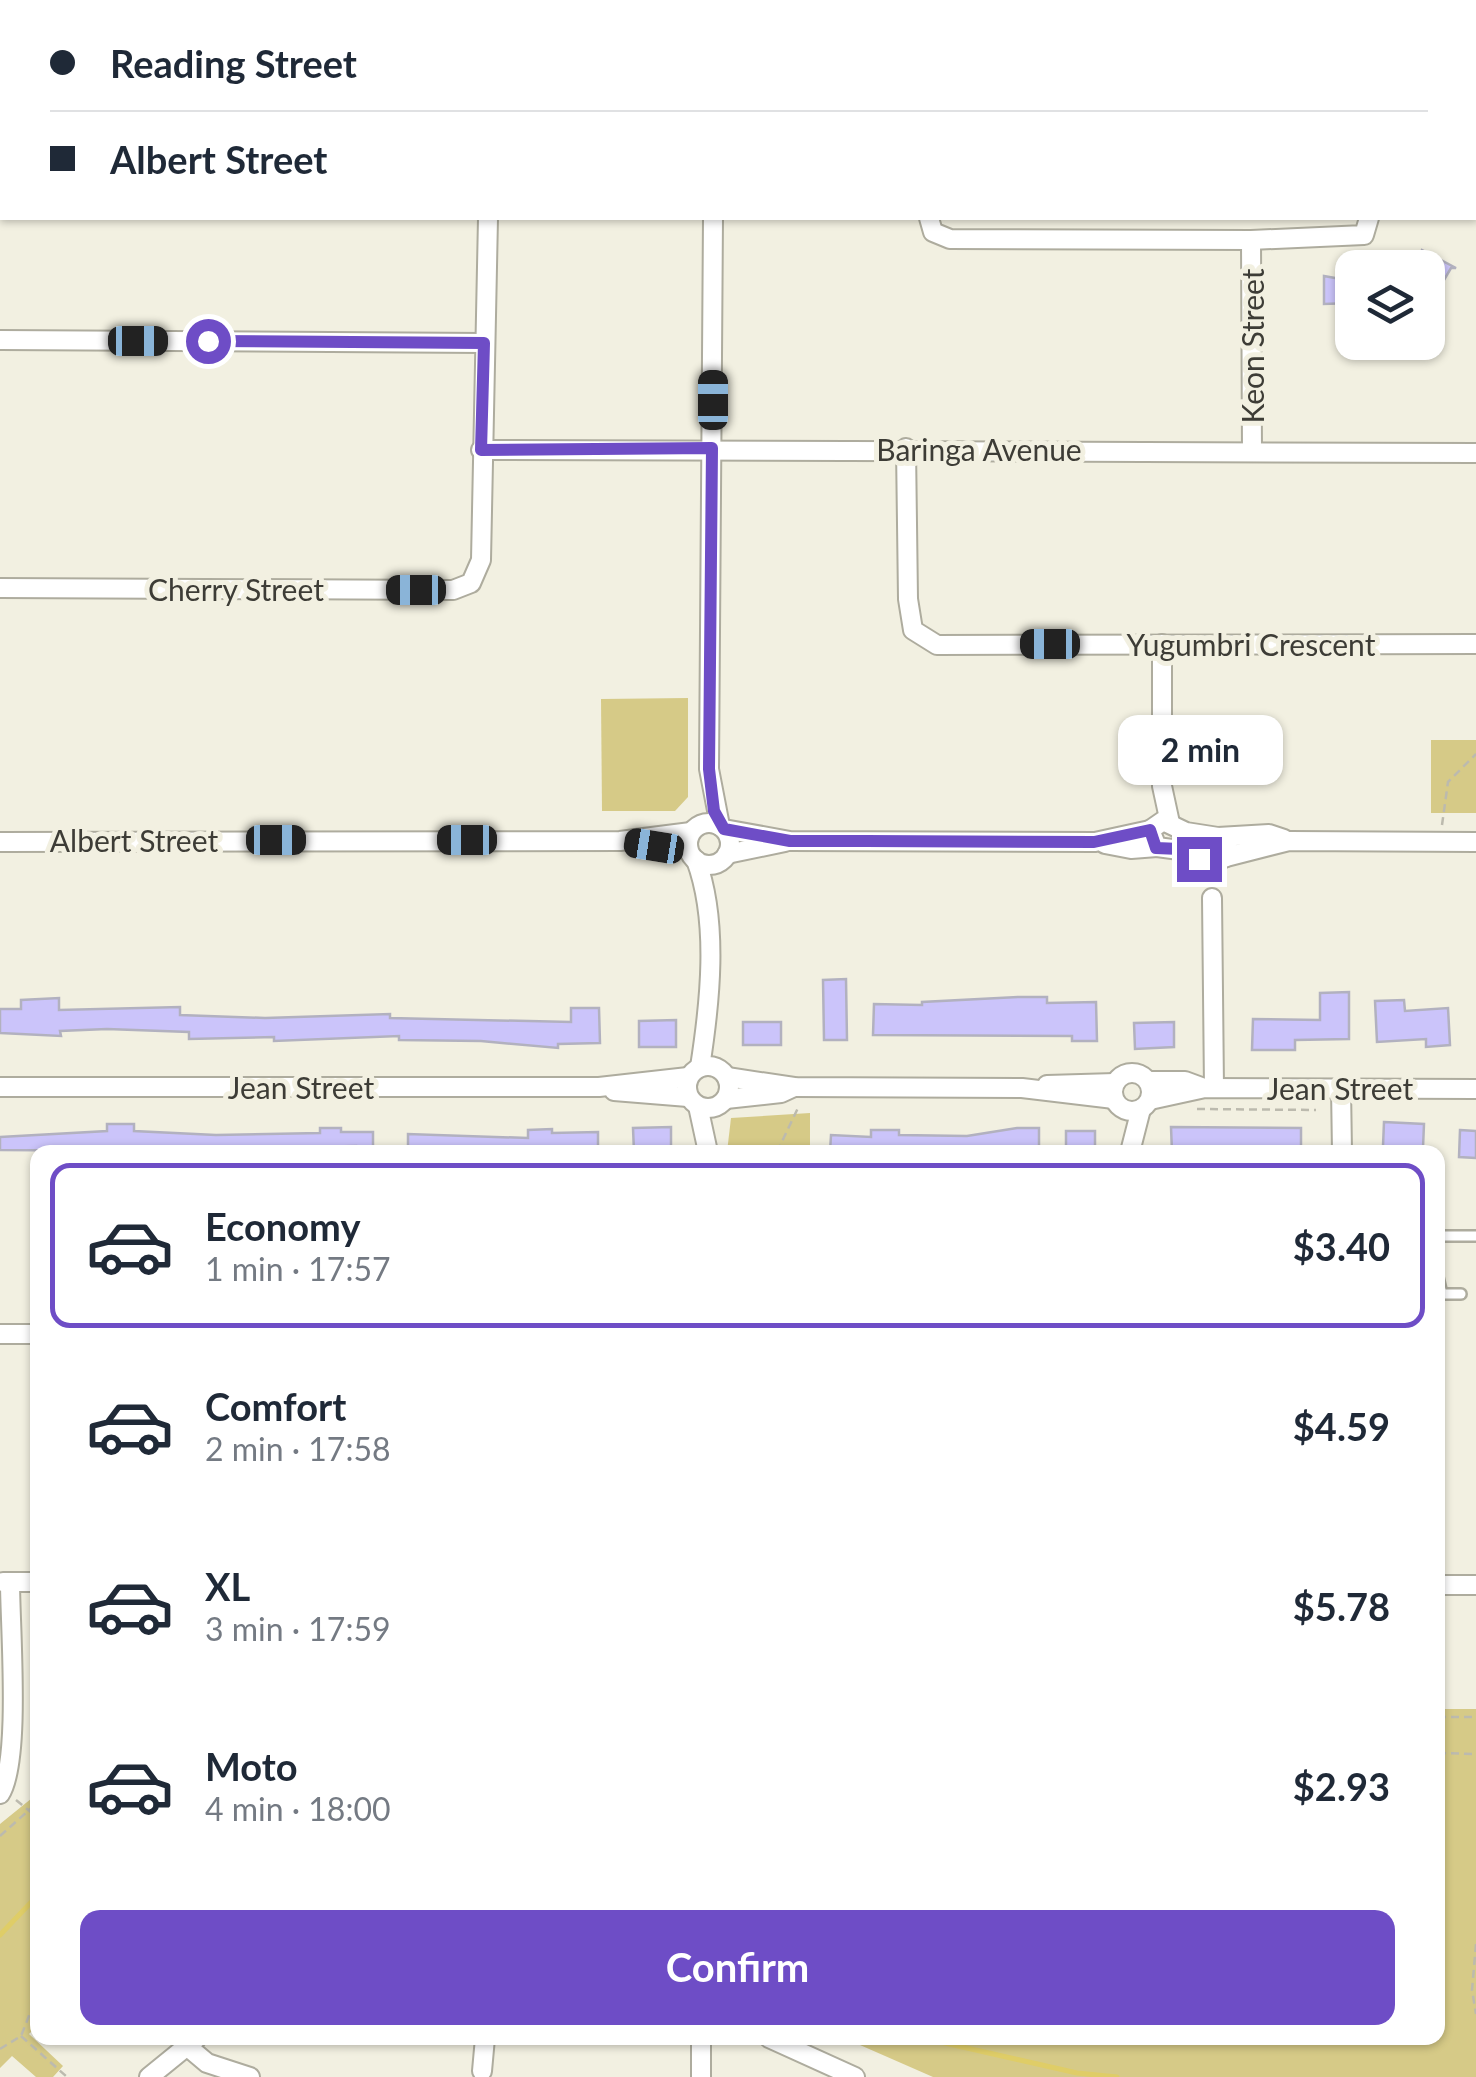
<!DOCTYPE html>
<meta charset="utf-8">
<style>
:root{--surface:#fff;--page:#f6f6f7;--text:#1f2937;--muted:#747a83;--line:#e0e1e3;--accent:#6e4dc6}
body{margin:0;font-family:Lato,sans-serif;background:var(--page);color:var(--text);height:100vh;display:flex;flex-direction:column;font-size:38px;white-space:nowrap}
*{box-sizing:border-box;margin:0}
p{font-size:32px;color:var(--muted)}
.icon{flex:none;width:55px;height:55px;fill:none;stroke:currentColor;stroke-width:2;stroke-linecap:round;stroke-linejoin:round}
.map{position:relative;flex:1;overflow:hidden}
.side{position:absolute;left:30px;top:1145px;width:1415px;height:900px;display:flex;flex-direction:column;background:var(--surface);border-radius:20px;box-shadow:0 2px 8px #0004}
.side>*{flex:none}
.guide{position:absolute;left:0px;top:0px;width:1478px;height:220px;box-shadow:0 2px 8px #0004;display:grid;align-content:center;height:220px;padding:0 50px;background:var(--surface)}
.fabs{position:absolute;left:1335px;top:250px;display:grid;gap:20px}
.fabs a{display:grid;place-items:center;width:110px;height:110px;border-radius:20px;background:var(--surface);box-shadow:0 2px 8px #0004;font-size:50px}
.end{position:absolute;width:45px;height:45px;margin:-22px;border:12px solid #6e4dc6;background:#fff;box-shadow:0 0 0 5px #fff}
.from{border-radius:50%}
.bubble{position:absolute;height:70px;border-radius:20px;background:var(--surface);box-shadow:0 2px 8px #0004;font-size:32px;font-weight:700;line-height:70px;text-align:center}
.car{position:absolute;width:30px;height:60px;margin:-30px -15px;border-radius:12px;box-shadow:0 0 8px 2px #0007;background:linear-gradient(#222 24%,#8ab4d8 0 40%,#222 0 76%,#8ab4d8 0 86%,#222 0)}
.guide b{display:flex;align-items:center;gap:35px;height:95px;font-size:38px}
.guide b+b{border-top:2px solid var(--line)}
.guide i{width:25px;height:25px;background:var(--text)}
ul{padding:18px 0 0;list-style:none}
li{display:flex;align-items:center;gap:30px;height:165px;margin:0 20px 15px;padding:0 30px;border:5px solid transparent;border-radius:20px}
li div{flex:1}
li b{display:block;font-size:38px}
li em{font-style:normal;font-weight:700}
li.selected{border-color:var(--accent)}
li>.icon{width:90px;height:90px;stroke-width:1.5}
.action{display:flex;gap:20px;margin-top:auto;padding:20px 50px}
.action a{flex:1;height:115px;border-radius:20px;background:var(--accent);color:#fff;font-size:40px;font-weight:700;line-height:115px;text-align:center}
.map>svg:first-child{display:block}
.green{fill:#d6ca87}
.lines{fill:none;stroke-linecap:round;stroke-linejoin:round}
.stream{stroke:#dfcd67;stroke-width:5}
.building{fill:#cbc4fa;stroke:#b2b1bf;stroke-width:2.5}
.service-casing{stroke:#aeac9e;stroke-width:14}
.minor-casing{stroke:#aeac9e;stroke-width:22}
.path{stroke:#bcbaae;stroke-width:2.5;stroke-dasharray:8 5;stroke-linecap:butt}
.service{stroke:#fff;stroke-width:9}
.minor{stroke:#fff;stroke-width:18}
.route{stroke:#6e4dc6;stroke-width:12}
.labels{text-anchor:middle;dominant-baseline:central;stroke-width:10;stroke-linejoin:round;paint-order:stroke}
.street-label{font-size:30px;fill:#3d3c36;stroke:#f2f0e1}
</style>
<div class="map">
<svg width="1476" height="2077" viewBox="0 0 1476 2077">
<rect width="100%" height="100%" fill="#f2f0e1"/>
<g class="green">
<polygon points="688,698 688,797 675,811 602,811 601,699"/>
<rect x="1431" y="740" width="45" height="73"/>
<polygon points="810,1113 810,1152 727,1152 731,1118"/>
<polygon points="1438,1709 1476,1709 1476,2077 933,2077 844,2038 1438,2038"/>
<polygon points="37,1794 38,2025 29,2034 63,2066 53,2077 36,2077 12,2056 0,2068 0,1824"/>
</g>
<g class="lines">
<g class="stream">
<polyline points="0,1935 38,1895"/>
<polyline points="923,2038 1077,2073 1117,2077"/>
</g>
</g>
<g class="building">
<polygon points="1422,250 1456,268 1451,268 1437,292 1428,288 1428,268 1413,268"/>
<polygon points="1324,276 1352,281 1352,303 1324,304"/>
<polygon points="846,979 847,1040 824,1040 823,980"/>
<polygon points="1349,992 1349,1039 1295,1040 1295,1050 1252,1050 1253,1019 1320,1020 1320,993"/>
<polygon points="1018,997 1047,997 1047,1003 1096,1002 1097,1041 1072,1041 1072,1036 873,1035 874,1004 922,1005 922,1002"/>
<polygon points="59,998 59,1010 180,1007 180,1015 265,1018 390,1014 390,1018 571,1022 571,1008 599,1008 600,1043 558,1044 558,1048 481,1041 399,1040 399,1036 274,1041 274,1037 189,1039 189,1032 107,1029 60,1031 61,1036 0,1033 0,1009 21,1009 21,1000"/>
<polygon points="1404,1000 1405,1011 1448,1008 1450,1045 1426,1047 1426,1039 1377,1042 1375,1001"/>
<polygon points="676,1020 676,1047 639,1047 639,1021"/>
<rect x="743" y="1022" width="38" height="23"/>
<polygon points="1174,1022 1174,1047 1135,1049 1134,1023"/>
<polygon points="1384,1122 1424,1124 1423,1148 1383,1146"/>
<polygon points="107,1124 134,1124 134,1131 216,1135 320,1133 320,1128 341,1128 341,1132 373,1132 373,1152 356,1152 356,1146 303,1147 304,1152 0,1150 0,1137 107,1131"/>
<polygon points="671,1127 671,1152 634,1152 633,1128"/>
<polygon points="1171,1127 1301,1128 1301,1152 1172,1152"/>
<polygon points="1017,1128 1039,1128 1039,1152 830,1152 831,1135 871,1137 871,1130 899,1130 899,1135 967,1136"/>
<polygon points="552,1129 552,1133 598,1132 598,1152 408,1152 408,1134 528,1138 528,1130"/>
<polygon points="1460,1130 1476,1131 1476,1158 1459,1157"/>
<rect x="1066" y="1131" width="29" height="21"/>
</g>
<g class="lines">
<defs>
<g id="service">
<polyline points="1438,1236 1476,1236"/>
<polyline points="1438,1277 1442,1294"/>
<polyline points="1438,1294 1461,1294"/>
</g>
<g id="minor">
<polyline points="51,0 51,2"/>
<polyline points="268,0 268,2"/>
<polyline points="714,2 714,0"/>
<polyline points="929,2 929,0"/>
<polyline points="1151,2 1151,0"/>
<polyline points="1369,2 1369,0"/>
<polyline points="0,94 2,94"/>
<polyline points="713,218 709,769 720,826"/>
<polyline points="929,218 933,232 950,239 1251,240 1364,235 1369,218"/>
<polyline points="1251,240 1252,451"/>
<polyline points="0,340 484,343"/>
<polyline points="906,448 908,599 913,630 937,645 1476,644"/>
<polyline points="481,450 1476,453"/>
<polyline points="0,588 453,590 471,583 481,560 488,218"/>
<polyline points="1162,644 1162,786 1170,823"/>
<polygon points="1163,821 1186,832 1218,837 1227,846 1226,857 1212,864 1187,851 1157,847 1150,830"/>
<circle cx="709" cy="844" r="21"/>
<polyline points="724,829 790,841 1095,842 1150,830"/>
<polyline points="1218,837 1269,834 1284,839"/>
<polyline points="0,842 620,841 691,832"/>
<polyline points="1105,844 1131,849 1157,847"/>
<polyline points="727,854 785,842"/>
<polyline points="1226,857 1289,841 1476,842"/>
<path d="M696,860C719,922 710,1003 700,1067"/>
<polyline points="1212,898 1214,1088"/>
<circle cx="708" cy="1087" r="21"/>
<circle cx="1132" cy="1092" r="19"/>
<polyline points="727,1077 794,1087 1022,1088 1114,1099"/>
<polyline points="1148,1081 1185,1081 1204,1088"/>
<polyline points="1047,1085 1115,1083"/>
<polyline points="0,1087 599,1087 688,1077"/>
<polyline points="1341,1088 1342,1152"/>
<polyline points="614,1091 688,1097"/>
<polyline points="726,1099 781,1093 794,1087"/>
<polyline points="1150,1100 1205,1088 1476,1089"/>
<polyline points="698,1106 708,1152"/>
<polyline points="1130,1152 1141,1109"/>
<polyline points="0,1334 38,1334"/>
<polyline points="3,1582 38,1582"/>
<polyline points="1438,1585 1476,1585"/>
<path d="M0,1794C21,1762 10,1627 10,1582"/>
<polyline points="769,2038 855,2077"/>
<polyline points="188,2047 207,2063 250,2077"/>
<polyline points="482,2071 485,2038"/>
<polyline points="149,2077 197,2038"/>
<polyline points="701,2077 701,2038"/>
</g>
</defs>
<use href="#service" class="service-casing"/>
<use href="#minor" class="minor-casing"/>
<g class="path">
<polyline points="522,0 522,2"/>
<polyline points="1442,825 1448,782 1476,754"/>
<polyline points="1197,1109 1316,1110"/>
<polyline points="777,1152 798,1108"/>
<polyline points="1438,1717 1476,1717"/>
<polyline points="1438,1753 1476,1754"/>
<polyline points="16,1800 38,1818"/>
<polyline points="0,1836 38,1802"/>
<polyline points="1476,1944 1472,1990 1476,2014"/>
<polyline points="21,2036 67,2077"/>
<polyline points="0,2049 21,2036 38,1993"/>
</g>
<use href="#service" class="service"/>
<use href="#minor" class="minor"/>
</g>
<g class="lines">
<polyline class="route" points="208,341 484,343 481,450 712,448 709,769 714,811 724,829 790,841 866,841 1094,842 1150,830 1156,848 1180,849 1199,859"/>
</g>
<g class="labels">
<g class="street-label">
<text transform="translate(1252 346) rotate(-90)">Keon Street</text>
<text x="979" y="449">Baringa Avenue</text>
<text x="236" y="589">Cherry Street</text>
<text x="1251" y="644">Yugumbri Crescent</text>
<text x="134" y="840">Albert Street</text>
<text x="301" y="1087">Jean Street</text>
<text x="1340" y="1088">Jean Street</text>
</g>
</g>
</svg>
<div class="fabs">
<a><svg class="icon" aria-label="layers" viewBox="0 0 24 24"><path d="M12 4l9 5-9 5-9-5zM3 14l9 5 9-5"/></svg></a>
</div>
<i class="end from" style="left:208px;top:341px"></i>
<i class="end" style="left:1199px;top:859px"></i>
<div class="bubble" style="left:1118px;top:715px;width:165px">2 min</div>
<i class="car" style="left:138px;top:341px;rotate:90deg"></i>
<i class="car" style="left:713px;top:400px;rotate:0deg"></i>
<i class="car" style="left:416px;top:590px;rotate:270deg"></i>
<i class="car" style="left:1050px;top:644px;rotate:270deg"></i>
<i class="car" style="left:276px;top:840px;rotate:90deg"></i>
<i class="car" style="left:467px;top:840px;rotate:270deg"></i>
<i class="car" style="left:654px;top:846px;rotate:279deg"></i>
<div class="guide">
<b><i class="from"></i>Reading Street</b>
<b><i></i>Albert Street</b>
</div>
<section class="side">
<ul>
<li class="selected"><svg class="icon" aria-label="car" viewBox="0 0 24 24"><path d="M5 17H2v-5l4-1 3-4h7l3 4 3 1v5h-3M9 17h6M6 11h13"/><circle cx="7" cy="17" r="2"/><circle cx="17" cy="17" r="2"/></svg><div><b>Economy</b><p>1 min · 17:57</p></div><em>$3.40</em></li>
<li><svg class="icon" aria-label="car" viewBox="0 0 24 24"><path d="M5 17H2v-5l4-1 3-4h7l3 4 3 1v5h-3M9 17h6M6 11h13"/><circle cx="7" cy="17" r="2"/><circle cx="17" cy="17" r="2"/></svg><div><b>Comfort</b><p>2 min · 17:58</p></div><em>$4.59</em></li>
<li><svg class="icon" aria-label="car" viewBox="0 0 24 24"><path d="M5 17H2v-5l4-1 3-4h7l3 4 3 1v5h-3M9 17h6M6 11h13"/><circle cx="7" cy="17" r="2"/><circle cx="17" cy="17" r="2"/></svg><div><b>XL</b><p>3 min · 17:59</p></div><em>$5.78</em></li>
<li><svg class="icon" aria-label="car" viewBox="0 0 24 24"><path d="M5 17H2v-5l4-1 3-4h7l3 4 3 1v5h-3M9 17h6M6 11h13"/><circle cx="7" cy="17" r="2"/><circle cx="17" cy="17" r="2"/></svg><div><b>Moto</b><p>4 min · 18:00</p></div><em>$2.93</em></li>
</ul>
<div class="action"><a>Confirm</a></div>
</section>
</div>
